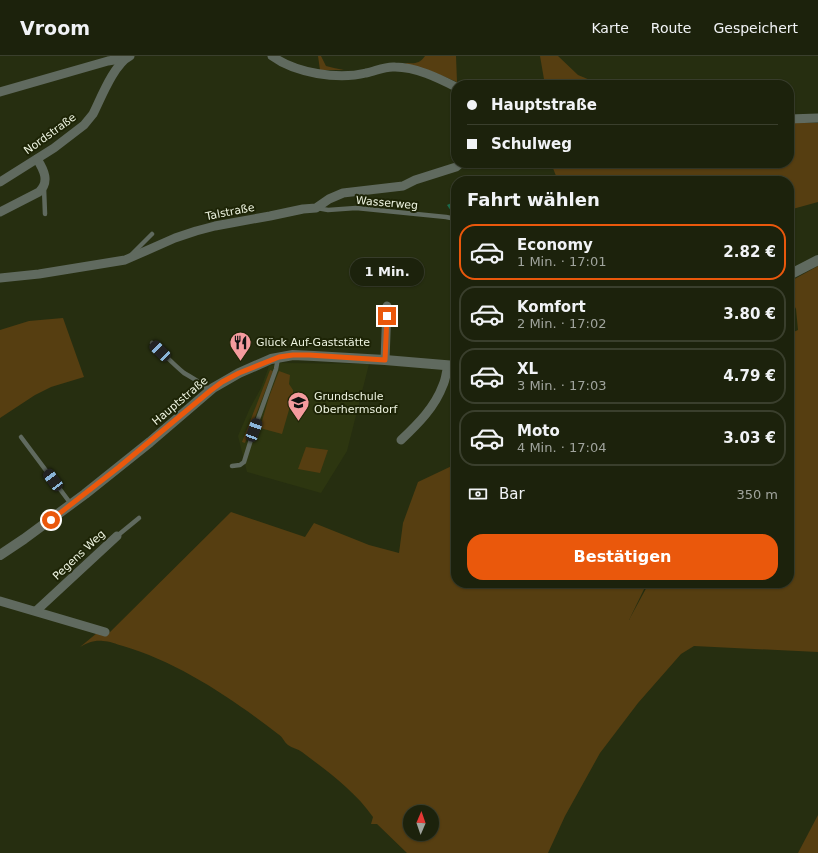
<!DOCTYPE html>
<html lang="de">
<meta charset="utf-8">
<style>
:root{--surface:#1c220c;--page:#252a15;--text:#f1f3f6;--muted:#a0a49d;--line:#3a3f2d;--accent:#ea580c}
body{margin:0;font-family:"DejaVu Sans",sans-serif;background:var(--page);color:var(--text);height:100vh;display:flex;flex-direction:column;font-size:15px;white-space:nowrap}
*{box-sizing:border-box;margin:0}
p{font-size:13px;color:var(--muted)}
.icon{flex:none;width:22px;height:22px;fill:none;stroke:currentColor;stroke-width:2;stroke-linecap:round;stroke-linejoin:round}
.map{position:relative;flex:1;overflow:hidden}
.drawer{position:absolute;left:451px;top:120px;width:343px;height:412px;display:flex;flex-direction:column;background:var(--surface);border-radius:16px;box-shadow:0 1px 3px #0004,0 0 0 1px var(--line)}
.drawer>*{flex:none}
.top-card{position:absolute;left:451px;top:24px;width:343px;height:88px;border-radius:16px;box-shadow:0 1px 3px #0004,0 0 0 1px var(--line);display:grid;align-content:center;height:88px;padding:0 16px;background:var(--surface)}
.needle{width:26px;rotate:2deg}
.controls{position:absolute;left:403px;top:749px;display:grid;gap:8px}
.controls a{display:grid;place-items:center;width:36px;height:36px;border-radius:50%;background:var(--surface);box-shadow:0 1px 3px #0004,0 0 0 1px var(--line);font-size:20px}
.end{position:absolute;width:18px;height:18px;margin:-9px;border:5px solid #ea580c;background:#fff;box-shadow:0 0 0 2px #fff}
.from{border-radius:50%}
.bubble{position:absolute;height:28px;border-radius:14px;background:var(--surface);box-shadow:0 1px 3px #0004,0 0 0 1px var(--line);font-size:13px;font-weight:600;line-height:28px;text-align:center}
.car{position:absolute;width:12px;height:24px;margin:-12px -6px;border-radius:5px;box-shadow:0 0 3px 1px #0007;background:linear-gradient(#222 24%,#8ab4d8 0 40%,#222 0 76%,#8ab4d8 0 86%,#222 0)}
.top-card b{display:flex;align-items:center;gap:14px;height:38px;font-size:15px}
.top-card b+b{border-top:1px solid var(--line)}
.top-card i{width:10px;height:10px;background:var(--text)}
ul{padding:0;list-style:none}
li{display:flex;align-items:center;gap:12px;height:56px;margin:0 8px 6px;padding:0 8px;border:2px solid var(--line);border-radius:16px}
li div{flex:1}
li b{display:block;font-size:15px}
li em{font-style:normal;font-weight:600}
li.current{border-color:var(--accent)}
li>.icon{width:36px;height:36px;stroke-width:1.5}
h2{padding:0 16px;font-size:18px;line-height:48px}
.pay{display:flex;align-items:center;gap:10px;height:44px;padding:0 16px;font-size:15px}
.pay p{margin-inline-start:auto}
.button{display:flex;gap:8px;margin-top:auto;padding:8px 16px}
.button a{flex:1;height:46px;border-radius:16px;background:var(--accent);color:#fff;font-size:16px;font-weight:600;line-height:46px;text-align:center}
header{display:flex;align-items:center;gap:24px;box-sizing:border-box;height:56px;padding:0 20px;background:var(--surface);border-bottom:1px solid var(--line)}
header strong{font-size:19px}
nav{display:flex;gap:22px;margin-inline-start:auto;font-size:14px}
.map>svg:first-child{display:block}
.built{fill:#2d3610}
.green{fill:#563e11;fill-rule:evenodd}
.water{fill:#1d6b4d}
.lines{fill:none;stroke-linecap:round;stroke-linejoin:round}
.service{stroke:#606a5f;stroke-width:4.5}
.minor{stroke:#606a5f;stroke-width:9}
.tertiary{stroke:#606a5f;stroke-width:10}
.route{stroke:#ea580c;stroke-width:5}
.labels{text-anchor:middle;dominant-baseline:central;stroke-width:4;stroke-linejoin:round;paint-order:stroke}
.street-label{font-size:11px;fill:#eef4e1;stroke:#1d2406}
.poi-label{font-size:11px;fill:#eef4e1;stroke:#1d2406;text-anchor:start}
</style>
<header>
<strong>Vroom</strong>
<nav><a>Karte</a><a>Route</a><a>Gespeichert</a></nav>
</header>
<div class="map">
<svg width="818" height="797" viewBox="0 0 818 797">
<rect width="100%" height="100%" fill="#262e10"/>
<polygon class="built" points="281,307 369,308 347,395 321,437 247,416 238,380 250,352 261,332 269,310"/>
<g class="green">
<polygon points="318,0 321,0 326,10 334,12 344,14 320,14"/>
<path d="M425,0H456L457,26L428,14L404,7C413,7 419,9 425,0Z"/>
<polygon points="540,0 558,0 578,19 602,29 545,29"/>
<polygon points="789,67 818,67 818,146 789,154 789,125 558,125 551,107 789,107"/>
<path d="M818,210V596L694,590L681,598L638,647L600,697L565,760L548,797H407L377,768H371L373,761C355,735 327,715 302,696C298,693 292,692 288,689C284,686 283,681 278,678C233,643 178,606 123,590C116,588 109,585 103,585C94,584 87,587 80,591L97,577L106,580L231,456L305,481L314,467L369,489L399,497L403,467L418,426L456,408V527H647L629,564L649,527H789V278L798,274L796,253L789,239V226ZM410,756H432V778H410Z"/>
<polygon points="63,262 84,321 51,331 35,339 0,362 0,274 29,265"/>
<polygon points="270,314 273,315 245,387 242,386"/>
<polygon points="279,315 290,319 289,328 293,334 293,340 282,378 260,372 269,341"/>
<polygon points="306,391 328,394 320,417 298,413"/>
<polygon points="818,759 818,797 798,797"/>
</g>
<polygon class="water" points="456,145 456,156 451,155 447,149"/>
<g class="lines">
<g class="service">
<polyline points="44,132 45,158"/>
<polyline points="317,152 328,154 356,152 446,161 456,163"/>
<polyline points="132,198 152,178"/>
<path d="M152,287C163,297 173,308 184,317C191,321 206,330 210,335"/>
<polyline points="21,381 71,448"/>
<polyline points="232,410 240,409 244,406 254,374 276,313 278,302"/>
<polyline points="117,480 139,462"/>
</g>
<g class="minor">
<path d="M272,0C295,17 338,24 366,17C376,15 385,10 395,11C416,11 438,22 456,31"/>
<polyline points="0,36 108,5 126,2"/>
<polyline points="789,63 818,62"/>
<path d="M0,126L54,92L84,69L93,58C101,42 114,8 130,0"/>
<path d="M0,156L39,136C50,126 44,114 37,103"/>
<polyline points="0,222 39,218 125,204 175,182 196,175 215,170 270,160 303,153 316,152 329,143 343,137 403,130 415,124 456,111 461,107"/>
<polyline points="385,304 387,250"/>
<path d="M401,384C418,368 435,351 443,329C446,323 446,316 448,310"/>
<polyline points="0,545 105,576"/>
<polyline points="36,555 117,480"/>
</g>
<g class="tertiary">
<polyline points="789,219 818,204"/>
<polyline points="0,499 24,483 85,438 150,386 213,332 239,317 271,303 293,299 314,300 385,304 456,310"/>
</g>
</g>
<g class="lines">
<polyline class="route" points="51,464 119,411 210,335 222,326 239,317 279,301 293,299 309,299 385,304 387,260"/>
</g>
<defs>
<symbol id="restaurant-pin" viewBox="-11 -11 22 30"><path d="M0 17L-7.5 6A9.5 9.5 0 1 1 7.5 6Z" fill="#f59b9e" stroke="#1d2406"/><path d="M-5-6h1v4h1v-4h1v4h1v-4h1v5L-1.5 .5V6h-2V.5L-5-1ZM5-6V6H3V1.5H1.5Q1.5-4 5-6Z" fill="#111"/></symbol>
<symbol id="school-pin" viewBox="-11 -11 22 30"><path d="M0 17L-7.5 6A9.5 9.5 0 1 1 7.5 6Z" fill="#f59b9e" stroke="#1d2406"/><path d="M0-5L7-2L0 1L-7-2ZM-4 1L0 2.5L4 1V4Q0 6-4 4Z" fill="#111"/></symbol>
</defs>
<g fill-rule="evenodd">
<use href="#restaurant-pin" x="228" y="274" width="25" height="34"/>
<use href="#school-pin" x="286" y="334" width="25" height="34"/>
</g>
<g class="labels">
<g class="street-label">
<text transform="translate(50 78) rotate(-36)">Nordstraße</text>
<text transform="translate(387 147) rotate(5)">Wasserweg</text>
<text transform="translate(230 156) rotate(-11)">Talstraße</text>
<text transform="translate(180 345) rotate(-40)">Hauptstraße</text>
<text transform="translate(79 499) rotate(-43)">Pegens Weg</text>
</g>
<g class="poi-label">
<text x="256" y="286">Glück Auf-Gaststätte</text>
<text x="314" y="340">Grundschule<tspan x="314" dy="13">Oberhermsdorf</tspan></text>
</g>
</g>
</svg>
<div class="controls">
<a><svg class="needle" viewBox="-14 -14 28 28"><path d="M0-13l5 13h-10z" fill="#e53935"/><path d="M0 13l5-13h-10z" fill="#a0a49d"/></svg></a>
</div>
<i class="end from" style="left:51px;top:464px"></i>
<i class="end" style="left:387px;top:260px"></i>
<div class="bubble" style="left:350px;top:202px;width:74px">1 Min.</div>
<i class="car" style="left:160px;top:295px;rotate:314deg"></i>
<i class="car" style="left:254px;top:374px;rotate:20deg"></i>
<i class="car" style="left:53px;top:424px;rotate:323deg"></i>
<div class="top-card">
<b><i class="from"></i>Hauptstraße</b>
<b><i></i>Schulweg</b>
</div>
<section class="drawer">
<h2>Fahrt wählen</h2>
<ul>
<li class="current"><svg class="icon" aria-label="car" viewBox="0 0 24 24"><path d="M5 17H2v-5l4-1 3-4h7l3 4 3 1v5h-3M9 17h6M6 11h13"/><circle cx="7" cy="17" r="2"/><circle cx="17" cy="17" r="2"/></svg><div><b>Economy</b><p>1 Min. · 17:01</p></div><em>2.82 €</em></li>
<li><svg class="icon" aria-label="car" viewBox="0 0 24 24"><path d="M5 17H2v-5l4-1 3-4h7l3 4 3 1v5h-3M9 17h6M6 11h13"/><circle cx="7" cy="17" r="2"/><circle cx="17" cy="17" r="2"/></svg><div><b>Komfort</b><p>2 Min. · 17:02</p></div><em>3.80 €</em></li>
<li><svg class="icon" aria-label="car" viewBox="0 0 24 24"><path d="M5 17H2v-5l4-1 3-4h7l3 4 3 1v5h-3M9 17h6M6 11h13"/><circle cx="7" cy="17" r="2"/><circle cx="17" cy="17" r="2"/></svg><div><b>XL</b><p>3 Min. · 17:03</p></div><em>4.79 €</em></li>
<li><svg class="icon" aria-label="car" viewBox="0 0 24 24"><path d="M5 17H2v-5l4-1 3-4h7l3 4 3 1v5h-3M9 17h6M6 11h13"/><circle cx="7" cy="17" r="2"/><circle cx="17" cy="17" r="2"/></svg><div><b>Moto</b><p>4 Min. · 17:04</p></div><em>3.03 €</em></li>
</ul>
<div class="pay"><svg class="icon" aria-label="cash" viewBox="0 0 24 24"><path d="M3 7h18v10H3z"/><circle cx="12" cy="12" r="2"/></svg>Bar<p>350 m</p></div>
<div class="button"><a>Bestätigen</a></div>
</section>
</div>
